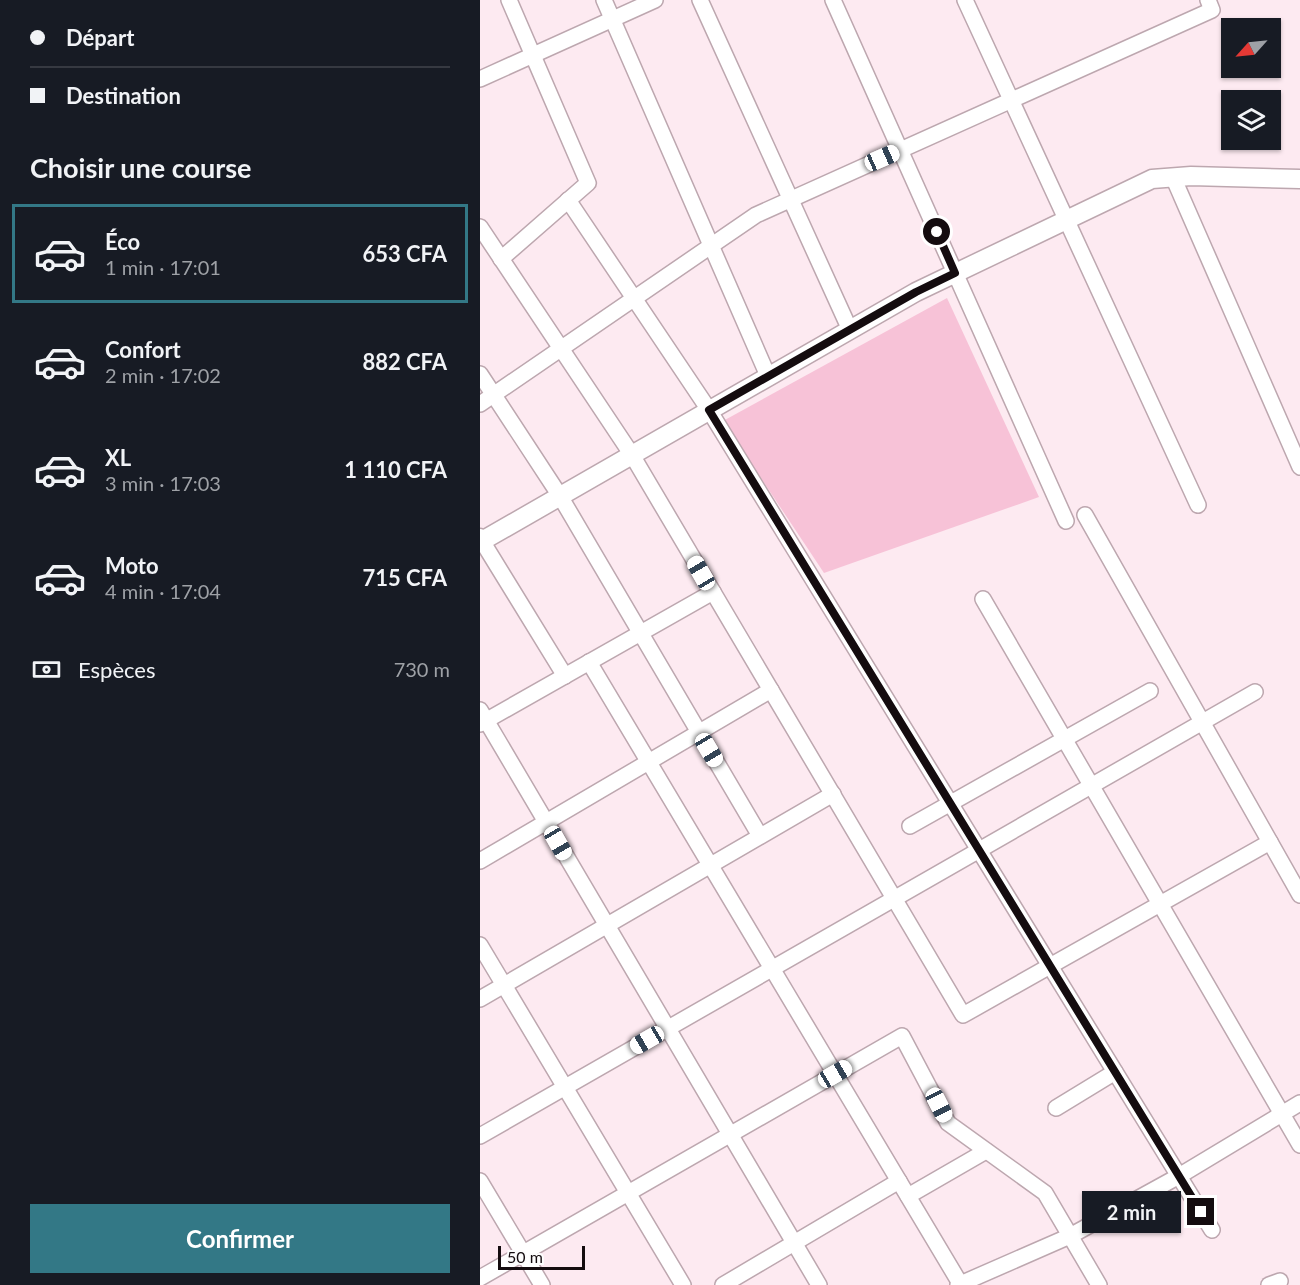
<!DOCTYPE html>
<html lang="fr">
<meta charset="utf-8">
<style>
:root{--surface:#171b24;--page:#20242c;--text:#f1f3f6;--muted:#9ea1a6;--line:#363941;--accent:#337886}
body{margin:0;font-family:Lato,sans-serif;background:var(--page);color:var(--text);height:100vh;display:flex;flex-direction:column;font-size:22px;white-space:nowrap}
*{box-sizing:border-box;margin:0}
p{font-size:20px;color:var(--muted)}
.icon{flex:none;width:33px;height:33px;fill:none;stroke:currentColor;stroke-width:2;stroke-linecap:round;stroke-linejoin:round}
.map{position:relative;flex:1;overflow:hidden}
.sheet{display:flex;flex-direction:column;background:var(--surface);width:480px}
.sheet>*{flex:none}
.guide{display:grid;align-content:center;height:132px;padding:0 30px;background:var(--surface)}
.needle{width:39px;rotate:243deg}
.controls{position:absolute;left:741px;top:18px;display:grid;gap:12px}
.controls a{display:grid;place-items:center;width:60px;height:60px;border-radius:0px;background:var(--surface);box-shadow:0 2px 4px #0004;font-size:30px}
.scale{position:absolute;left:18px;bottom:15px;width:87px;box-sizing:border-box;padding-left:6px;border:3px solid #140c0f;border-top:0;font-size:16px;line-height:21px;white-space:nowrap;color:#140c0f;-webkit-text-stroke:4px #fdfdfd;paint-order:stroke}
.end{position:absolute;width:27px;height:27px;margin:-14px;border:8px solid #140c0f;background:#fff;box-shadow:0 0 0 3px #fff}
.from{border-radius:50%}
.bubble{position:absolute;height:42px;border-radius:0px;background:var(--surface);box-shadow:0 2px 4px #0004;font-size:20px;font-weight:700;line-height:42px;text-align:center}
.car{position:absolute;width:18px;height:36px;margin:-18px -9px;border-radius:8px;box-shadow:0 0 4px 2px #0007;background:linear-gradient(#fff 24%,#345 0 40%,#fff 0 76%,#345 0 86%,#fff 0)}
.guide b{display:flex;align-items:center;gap:21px;height:57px;font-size:22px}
.guide b+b{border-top:2px solid var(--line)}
.guide i{width:15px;height:15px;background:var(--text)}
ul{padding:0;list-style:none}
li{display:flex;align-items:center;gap:18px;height:99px;margin:0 12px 9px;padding:0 18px;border:3px solid transparent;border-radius:0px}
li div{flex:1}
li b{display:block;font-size:22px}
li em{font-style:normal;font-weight:700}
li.selected{border-color:var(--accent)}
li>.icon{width:54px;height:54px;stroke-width:1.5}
h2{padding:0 30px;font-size:27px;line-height:72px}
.pay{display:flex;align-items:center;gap:15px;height:66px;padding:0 30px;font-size:22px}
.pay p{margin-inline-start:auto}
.action{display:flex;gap:12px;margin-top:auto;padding:12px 30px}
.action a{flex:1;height:69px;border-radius:0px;background:var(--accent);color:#fff;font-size:24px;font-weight:700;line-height:69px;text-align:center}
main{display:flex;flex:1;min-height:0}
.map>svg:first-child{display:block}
.green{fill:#f7c2d7}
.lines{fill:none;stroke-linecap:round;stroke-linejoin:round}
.minor-casing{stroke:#bda7af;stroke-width:18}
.major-casing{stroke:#bda7af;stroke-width:21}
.minor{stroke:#fff;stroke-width:15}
.major{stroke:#fff;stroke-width:18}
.route{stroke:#140c0f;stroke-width:8}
</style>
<main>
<section class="sheet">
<div class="guide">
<b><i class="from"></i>Départ</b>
<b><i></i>Destination</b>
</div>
<h2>Choisir une course</h2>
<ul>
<li class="selected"><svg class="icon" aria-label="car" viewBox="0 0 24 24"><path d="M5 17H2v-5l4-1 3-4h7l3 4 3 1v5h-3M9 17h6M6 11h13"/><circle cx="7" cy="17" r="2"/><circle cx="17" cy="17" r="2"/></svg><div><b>Éco</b><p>1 min · 17:01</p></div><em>653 CFA</em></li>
<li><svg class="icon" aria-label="car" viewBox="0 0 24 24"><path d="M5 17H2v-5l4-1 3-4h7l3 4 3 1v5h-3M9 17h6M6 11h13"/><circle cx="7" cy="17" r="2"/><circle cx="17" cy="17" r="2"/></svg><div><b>Confort</b><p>2 min · 17:02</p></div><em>882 CFA</em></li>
<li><svg class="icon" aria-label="car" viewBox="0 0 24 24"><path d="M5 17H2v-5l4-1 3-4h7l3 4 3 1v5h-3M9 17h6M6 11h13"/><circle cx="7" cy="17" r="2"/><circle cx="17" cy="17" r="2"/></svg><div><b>XL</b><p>3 min · 17:03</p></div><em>1 110 CFA</em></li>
<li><svg class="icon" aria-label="car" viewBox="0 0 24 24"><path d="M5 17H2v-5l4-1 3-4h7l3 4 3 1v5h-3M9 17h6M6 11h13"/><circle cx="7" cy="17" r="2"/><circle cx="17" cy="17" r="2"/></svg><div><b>Moto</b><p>4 min · 17:04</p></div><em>715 CFA</em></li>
</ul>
<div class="pay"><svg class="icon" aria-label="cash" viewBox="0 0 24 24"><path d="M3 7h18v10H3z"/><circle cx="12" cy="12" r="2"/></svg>Espèces<p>730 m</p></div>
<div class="action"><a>Confirmer</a></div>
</section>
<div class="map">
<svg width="820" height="1285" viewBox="0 0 820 1285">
<rect width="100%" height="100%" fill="#fdeaf1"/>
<polygon class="green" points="467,298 559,497 344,573 243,421"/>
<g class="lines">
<defs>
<g id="minor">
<polyline points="124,0 288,376"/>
<polyline points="220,0 370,330"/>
<polyline points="353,0 586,521"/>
<polyline points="485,0 718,505"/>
<polyline points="0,79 175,0"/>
<polyline points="693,177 820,467"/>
<polyline points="88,200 229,410 732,1230"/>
<polyline points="0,227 152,455 483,1015 790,842"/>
<polyline points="21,259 108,183 29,0"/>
<polyline points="0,374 80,496 280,836"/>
<polyline points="0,404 276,215 732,10 728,0"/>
<polyline points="605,515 820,895"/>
<polyline points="0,542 2,541 85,676"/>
<polyline points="503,599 820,1145"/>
<polyline points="109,662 481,1285"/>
<polyline points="0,710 339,1285"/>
<polyline points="0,724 233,592"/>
<polyline points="430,826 670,691"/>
<polyline points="0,861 291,690"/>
<polyline points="0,945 203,1285"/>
<polyline points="0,999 353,794"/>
<polyline points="576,1108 635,1072"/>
<polyline points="0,1136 775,692"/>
<polyline points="0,1181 62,1285"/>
<polyline points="428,1196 506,1151"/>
<polyline points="0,1278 422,1036 468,1123 565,1193 619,1285"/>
<polyline points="243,1285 419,1181"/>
<polyline points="478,1285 590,1236 699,1176 820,1103"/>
<polyline points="789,1285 800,1281"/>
</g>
<polyline id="major" points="0,538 2,541 436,292 672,179 711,176 820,179"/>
</defs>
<use href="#minor" class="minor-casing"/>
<use href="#major" class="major-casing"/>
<use href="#minor" class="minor"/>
<use href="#major" class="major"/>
</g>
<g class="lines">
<polyline class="route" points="457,232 475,273 436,292 229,410 721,1212"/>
</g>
</svg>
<div class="controls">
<a><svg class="needle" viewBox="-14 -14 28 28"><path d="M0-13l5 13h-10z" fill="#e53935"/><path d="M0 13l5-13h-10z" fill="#9ea1a6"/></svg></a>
<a><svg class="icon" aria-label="layers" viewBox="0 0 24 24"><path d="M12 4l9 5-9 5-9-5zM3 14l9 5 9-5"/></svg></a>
</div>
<div class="scale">50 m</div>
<i class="end from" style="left:457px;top:232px"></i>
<i class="end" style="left:721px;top:1212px"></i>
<div class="bubble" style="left:602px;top:1191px;width:99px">2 min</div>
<i class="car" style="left:402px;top:158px;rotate:66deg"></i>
<i class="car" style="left:221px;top:573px;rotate:330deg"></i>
<i class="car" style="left:229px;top:750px;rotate:149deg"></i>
<i class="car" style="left:78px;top:843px;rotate:150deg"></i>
<i class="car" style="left:167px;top:1040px;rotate:240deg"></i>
<i class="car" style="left:355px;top:1074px;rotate:60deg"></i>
<i class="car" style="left:459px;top:1105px;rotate:153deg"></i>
</div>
</main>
